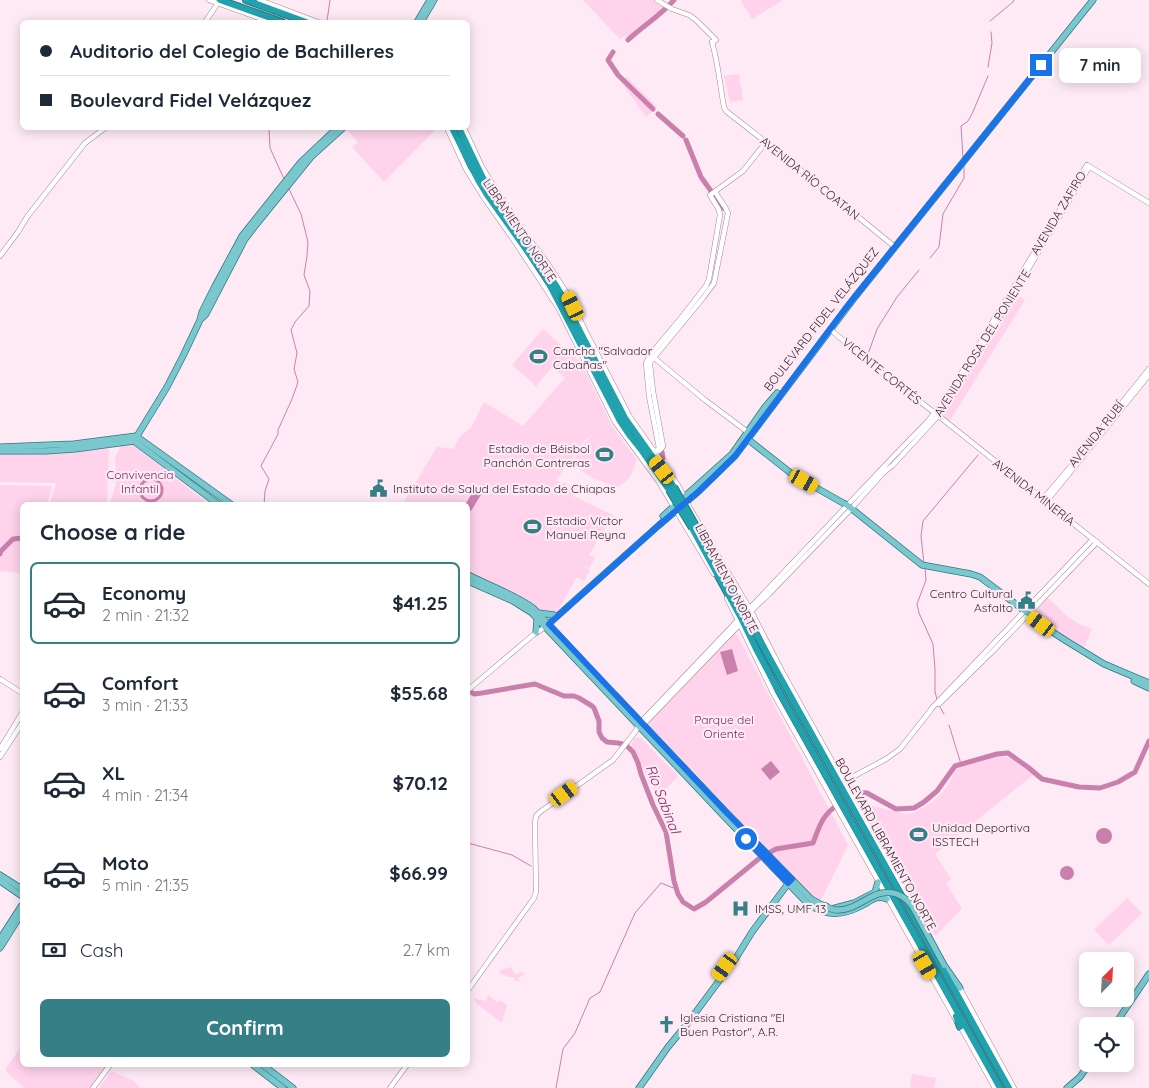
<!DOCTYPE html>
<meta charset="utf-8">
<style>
:root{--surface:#fff;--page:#f2f2f3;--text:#1f2937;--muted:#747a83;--line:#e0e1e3;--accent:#377f86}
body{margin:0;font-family:Quicksand,sans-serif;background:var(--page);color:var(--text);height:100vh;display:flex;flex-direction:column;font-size:19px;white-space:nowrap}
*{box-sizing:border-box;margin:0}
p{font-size:16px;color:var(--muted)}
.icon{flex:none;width:28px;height:28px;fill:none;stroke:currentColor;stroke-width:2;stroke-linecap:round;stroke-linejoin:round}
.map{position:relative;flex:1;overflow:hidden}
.details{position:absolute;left:20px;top:502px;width:450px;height:565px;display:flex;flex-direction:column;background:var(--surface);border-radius:8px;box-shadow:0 2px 12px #0003}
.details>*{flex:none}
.hud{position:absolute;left:20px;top:20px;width:450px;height:110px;border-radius:8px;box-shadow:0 2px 12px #0003;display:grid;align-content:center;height:110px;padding:0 20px;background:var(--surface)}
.needle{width:32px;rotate:24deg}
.tools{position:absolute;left:1079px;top:952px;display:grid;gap:10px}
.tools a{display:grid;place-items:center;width:55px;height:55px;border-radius:8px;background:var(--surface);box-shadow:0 2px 12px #0003;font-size:25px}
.end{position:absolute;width:22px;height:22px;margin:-11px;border:6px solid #1a73e8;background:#fff;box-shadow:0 0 0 2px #fff}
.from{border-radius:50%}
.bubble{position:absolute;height:35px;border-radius:8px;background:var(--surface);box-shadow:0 2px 12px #0003;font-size:16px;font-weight:800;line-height:35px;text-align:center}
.car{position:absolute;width:15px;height:30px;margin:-15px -8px;border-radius:6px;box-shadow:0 0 4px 1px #0007;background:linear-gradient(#f5c518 24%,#345 0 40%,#f5c518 0 76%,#345 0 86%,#f5c518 0)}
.hud b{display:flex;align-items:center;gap:18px;height:48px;font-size:19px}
.hud b+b{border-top:1px solid var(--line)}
.hud i{width:12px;height:12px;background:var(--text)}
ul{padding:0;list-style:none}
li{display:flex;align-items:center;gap:15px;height:82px;margin:0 10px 8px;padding:0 10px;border:2px solid transparent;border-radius:8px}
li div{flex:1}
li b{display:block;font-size:19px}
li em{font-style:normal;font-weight:800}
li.active{border-color:var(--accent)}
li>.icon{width:45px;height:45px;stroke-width:1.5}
h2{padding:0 20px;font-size:22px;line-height:60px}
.pay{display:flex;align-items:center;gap:12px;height:55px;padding:0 20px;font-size:19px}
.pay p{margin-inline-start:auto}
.cta{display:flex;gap:10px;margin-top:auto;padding:10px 20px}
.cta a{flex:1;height:58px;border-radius:8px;background:var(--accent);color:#fff;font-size:20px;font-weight:800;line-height:58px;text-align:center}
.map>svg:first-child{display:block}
.green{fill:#fed3eb}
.water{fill:#ca80ad}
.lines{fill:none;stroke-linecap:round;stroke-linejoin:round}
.stream{stroke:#ca80ad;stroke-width:1}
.canal{stroke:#ca80ad;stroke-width:3}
.river{stroke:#ca80ad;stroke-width:5}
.minor-casing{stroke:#a48798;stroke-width:5.5}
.major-casing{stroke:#2a7983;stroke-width:7}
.highway-casing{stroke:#2a7983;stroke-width:8}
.minor{stroke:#fff;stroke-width:4.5}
.major{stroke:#7ac7ce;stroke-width:5.5}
.highway{stroke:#22a2ae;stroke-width:6}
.major-bridge-casing{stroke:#2a7983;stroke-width:7;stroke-linecap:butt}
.highway-bridge-casing{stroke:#2a7983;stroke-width:8;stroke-linecap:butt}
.major-bridge{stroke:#7ac7ce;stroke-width:5.5}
.highway-bridge{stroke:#22a2ae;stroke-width:6}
.route{stroke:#1a73e8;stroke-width:6}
.labels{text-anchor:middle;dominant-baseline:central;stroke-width:4.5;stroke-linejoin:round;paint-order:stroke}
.street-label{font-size:12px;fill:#382c33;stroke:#feeaf5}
.poi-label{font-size:12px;fill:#382c33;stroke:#feeaf5;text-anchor:start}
.park-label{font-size:12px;fill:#771f5c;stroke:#feeaf5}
.water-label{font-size:14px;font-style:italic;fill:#822a66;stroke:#feeaf5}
</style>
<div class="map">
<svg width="1149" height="1088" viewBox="0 0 1149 1088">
<rect width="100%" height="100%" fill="#feeaf5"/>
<g class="green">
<polygon points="583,0 653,0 665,7 628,39 625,36 620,39"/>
<polygon points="742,0 783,0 752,19 741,1"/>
<polygon points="739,74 743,100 730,102 724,76"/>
<polygon points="627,77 657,107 646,117 621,82"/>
<polygon points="350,128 437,128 384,182 352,147 358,142 347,130"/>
<polygon points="1015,294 1025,300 949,422 940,416"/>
<path d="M543,329L579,361L580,360L612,426L637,460C632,472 630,482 617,487C604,482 579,476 575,461C577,449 586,442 593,435L585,440L556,480L562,484L565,482L575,497L613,515L589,555L595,558L589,568L584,565L578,574L584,566L590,570L584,581L577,577L559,608L554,613H544L468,573V505H402L437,447L453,449L461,435L471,428L484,402L523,426L565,378L552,367L536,386L512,365Z"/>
<polygon points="132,444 210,505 108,505 111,500 116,484 115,457 121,446"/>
<polygon points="109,449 107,502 75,502 72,505 50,505 52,495 57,483 0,482 0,453"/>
<polygon points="0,485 52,486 47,505 22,505 22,571 19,573 0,571"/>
<polygon points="1046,596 1068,617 1077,623 1092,629 1083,650 1032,616 1033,614 1031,612"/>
<polygon points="735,631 848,845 820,902 811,896 647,723"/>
<polygon points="636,737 641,738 678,776 660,795 657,796 631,744"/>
<polygon points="999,756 1011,758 1033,775 935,854 951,879 946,883 962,909 935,936 860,803 907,814 916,812 933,801 942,793 950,782 955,769"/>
<polygon points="1127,898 1142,913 1109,945 1094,930"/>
<polygon points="511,967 515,974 523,972 524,975 518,978 519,981 515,981 514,977 508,977 499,973 501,970"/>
<polygon points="488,995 498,1003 500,1000 507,1005 502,1023 477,1004 474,998 485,1001"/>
<polygon points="22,1045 22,1065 107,1065 90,1088 24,1088 5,1070"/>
<polygon points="111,1071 134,1081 140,1088 99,1088"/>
<polygon points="912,1074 936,1078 934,1088 910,1088"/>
</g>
<g class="water">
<polygon points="475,488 482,493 471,511 468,509 468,505 465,505"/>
<polygon points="732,649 738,671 727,675 720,652"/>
<polygon points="771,761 780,772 770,780 761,769"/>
<circle cx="1104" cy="836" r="8"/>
<circle cx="1067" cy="873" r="7"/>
</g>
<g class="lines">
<g class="stream">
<polyline points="327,21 330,0"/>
<polyline points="990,21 1013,2 1014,0"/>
<polyline points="988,67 992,43 991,32"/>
<polyline points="269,128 270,148 284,179"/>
<polyline points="963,157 961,126 968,121 972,114 988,76"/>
<polyline points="930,258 939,247 943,214 964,178 964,166"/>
<polyline points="867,357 877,329 897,297 919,270"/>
<polyline points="264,505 265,491 269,479 261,466 278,434 278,430 292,399 298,382 294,369 297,353 291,330 295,322 309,306 310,291 304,275 307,256 308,242 301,214 289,189"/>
<polyline points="924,564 921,536 923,521 978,455"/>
<polyline points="925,568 926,580 917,604 919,613 933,644 935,669 935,692 937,699"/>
<polyline points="940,707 944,714"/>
<polyline points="949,725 961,764"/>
<polyline points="468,843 512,855 531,866"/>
<polyline points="556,1088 563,1049 575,1033 590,998 600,992 635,913 661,883 676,889"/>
</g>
<circle class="canal" cx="151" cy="490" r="11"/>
<g class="river">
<path d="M628,40C643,26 661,15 674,0"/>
<polyline points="613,52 608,60 618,75 653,109"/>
<polyline points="658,114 683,136"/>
<polyline points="686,140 701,177 711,191"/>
<polyline points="713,194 723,208"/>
<polyline points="654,354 664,342"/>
<polyline points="653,407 658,428"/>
<polyline points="662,452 663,458"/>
<polyline points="0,554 1,551 13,539 22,538"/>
<path d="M468,690L474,694L482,693L535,684L564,696H574L579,698L592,706L594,708L599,721V732L602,738L607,742L618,743L626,745L633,752L638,763L641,774L653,805L666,832L674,881L678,894L683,902L694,909L706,902L761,857L776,849L813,843C820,825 822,815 839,804"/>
<polyline points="848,798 858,792 867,793 896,809 914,808 924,802 937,791 955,766 997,754 1008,753 1029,768 1042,779 1079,787 1100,788 1118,782 1135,772 1149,741"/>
</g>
<defs>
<g id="minor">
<polyline points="209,0 270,22"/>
<polyline points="259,0 318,22"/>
<polyline points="657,0 672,9 689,15 696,20 716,40 712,42"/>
<polyline points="205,22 218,3"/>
<path d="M712,42C718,63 720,85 724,107L726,111L781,154L895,247"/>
<polyline points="447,128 466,169 484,198 515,242 559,309 615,422 659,482 714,574"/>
<polyline points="464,128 482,167 495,188 524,232 548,264 566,292 589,338 630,417 678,485 692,512 751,611 783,673 842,779 913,904"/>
<polyline points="0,256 18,232 27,217 85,143 105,128"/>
<polyline points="830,329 868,362 935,413 1149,584"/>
<polyline points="653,357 705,400 749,433"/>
<polyline points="659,451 662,448 663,446 653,391 650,364 651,361 703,298 714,283 728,213 725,207 715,192"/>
<polyline points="655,452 659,448 649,396 646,363 650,355 681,318 706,286 709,279 720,215 719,210 710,195 743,171 766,142"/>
<polyline points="1043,499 1077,459 1149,369"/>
<polyline points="1046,502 1149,375"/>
<polyline points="727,598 773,693 956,1020"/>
<polyline points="749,609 895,455 928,421 946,399 1087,165 1149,203"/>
<polyline points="751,611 769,594 851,509 883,473 893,465 938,416 955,392 1089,167"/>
<polyline points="0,679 22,693"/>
<polyline points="468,690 533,635 545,627"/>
<polyline points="939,704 995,649 1097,542"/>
<polyline points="642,726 740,624"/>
<polyline points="0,749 22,713"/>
<polyline points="0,757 22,723"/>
<polyline points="843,782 886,759 900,749 930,711 932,708 1093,539"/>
<polyline points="958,985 1014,1088"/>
<polyline points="468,990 534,898 536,892 535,823 536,816 540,812 613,760 635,732 641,722 738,620"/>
<polyline points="960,1026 995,1088"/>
<polyline points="93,1088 110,1065"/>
<polyline points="390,1088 407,1065"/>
</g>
<g id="major">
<polyline points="417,22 430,0"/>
<polyline points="421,22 434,0"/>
<polyline points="202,318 206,314 245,239 255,226 311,157 343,128"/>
<polyline points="745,437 792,474 843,503 847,505 922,565 971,574 980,577 1054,633 1068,642 1104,664 1149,683"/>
<polyline points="134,441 167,387 183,356 200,320 202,312 214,288 242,236 301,162 337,128"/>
<polyline points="134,441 219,505"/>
<polyline points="0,447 74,444 136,436 232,505"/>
<polyline points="0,451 46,451 75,449 134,441"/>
<polyline points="663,516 732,454 765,407 777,393"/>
<path d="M468,575C488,585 516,595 533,608L604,684"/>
<path d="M468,581L513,601L532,613L722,814L808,904C828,918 845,915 865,904C873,899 878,895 887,899"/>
<polyline points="539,613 554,615"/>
<polyline points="545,627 658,526 699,491 735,456 855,297 1093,0"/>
<polyline points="536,632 537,619"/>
<polyline points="1134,681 1149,688"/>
<polyline points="616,696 725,811 811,899 822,905 826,906"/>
<polyline points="0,875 22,889"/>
<polyline points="0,881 22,896"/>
<polyline points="835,908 854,903 875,892 878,882"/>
<polyline points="0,939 22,905"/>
<polyline points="0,948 22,913"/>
<polyline points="944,965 960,988"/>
<polyline points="1114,1026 1149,974"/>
<polyline points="253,1065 283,1088"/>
<polyline points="263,1065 293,1088"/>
<polyline points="639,1088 668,1047 687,1024 736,958 752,932 790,881"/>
<polyline points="1067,1088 1080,1077 1089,1064"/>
</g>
<g id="highway">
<polyline points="220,0 282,22"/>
<polyline points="246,0 306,22"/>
<polyline points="452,128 478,180 487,195 545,276 620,421 630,436 642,451 669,490"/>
<polyline points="459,128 483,178 557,287 625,418 674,487"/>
<polyline points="696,526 1009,1088"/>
<polyline points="692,528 741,618 756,649 778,690 1000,1088"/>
<polyline points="956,1016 960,1027"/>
</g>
</defs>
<use href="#minor" class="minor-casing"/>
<use href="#major" class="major-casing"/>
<use href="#highway" class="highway-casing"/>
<use href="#minor" class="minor"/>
<use href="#major" class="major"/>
<use href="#highway" class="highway"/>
<defs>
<path id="major-bridge" d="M822,905C827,907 832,910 837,910C859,911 874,886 897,894C904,897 908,900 912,906L944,965"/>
<g id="highway-bridge">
<polyline points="674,487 696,526"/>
<polyline points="669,490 692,528"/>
</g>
</defs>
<use href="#major-bridge" class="major-bridge-casing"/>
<use href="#highway-bridge" class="highway-bridge-casing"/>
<use href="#major-bridge" class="major-bridge"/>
<use href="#highway-bridge" class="highway-bridge"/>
</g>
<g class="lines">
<polyline class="route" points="746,839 788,883 792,879 725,811 549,624 658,526 699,491 735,456 845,309 1041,65"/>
</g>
<defs>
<symbol id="stadium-bare" viewBox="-9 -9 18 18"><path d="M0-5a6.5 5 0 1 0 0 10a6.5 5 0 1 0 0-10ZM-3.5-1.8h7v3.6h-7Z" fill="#377f86" stroke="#feeaf5" stroke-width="2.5" paint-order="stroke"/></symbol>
<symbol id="civic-bare" viewBox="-9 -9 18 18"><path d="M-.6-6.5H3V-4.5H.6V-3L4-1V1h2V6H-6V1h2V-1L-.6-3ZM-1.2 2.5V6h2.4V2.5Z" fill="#377f86" stroke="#feeaf5" stroke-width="2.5" paint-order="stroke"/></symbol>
<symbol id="hospital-bare" viewBox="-9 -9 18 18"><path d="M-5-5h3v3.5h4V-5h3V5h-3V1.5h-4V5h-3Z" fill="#377f86" stroke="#feeaf5" stroke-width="2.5" paint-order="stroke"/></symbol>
<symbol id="church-bare" viewBox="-9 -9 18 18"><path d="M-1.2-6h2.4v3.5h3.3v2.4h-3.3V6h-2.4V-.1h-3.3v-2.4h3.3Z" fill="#377f86" stroke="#feeaf5" stroke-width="2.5" paint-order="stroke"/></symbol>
</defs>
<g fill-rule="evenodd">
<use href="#stadium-bare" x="526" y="344" width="25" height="25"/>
<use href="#stadium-bare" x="592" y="442" width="25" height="25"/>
<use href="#civic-bare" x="366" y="476" width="25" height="25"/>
<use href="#stadium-bare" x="520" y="514" width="25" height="25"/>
<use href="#civic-bare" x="1014" y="588" width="25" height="25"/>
<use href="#stadium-bare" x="906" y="822" width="25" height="25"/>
<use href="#hospital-bare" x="728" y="896" width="25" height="25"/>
<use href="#church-bare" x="654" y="1012" width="25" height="25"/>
</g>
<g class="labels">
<g class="street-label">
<text transform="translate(810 178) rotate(39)">AVENIDA RÍO COATAN</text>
<text transform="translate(1058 213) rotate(-59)">AVENIDA ZAFIRO</text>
<text transform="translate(520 230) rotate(56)">LIBRAMIENTO NORTE</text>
<text transform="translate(821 319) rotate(-52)">BOULEVARD FIDEL VELÁZQUEZ</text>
<text transform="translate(982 343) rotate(-58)">AVENIDA ROSA DEL PONIENTE</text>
<text transform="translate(882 371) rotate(39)">VICENTE CORTÉS</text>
<text transform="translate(1096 434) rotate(-51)">AVENIDA RUBÍ</text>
<text transform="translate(1034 492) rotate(38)">AVENIDA MINERÍA</text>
<text transform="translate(727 578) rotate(62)">LIBRAMIENTO NORTE</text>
<text transform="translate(886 844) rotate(61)">BOULEVARD LIBRAMIENTO NORTE</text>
</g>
<g class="poi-label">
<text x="553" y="350">Cancha "Salvador<tspan x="553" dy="14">Cabañas"</tspan></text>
<text x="590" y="448" text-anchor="end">Estadio de Béisbol<tspan x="590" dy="14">Panchón Contreras</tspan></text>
<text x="393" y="488">Instituto de Salud del Estado de Chiapas</text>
<text x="546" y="520">Estadio Víctor<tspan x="546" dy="14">Manuel Reyna</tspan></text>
<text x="1013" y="593" text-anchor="end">Centro Cultural<tspan x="1013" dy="14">Asfalto</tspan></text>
<text x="932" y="827">Unidad Deportiva<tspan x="932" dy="14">ISSTECH</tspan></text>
<text x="755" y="908">IMSS, UMF 13</text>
<text x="680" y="1017">Iglesia Cristiana "El<tspan x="680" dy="14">Buen Pastor", A.R.</tspan></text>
</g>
<g class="park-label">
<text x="140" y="474">Convivencia<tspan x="140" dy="14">Infantil</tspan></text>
<text x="724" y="719">Parque del<tspan x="724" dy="14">Oriente</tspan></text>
</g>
<g class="water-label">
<text transform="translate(663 799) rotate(69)">Río Sabinal</text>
</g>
</g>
</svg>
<div class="tools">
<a><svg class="needle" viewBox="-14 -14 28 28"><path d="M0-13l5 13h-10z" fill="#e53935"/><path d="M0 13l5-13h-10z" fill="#747a83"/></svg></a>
<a><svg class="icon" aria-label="locate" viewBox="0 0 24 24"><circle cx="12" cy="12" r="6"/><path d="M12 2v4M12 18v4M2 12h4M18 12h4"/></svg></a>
</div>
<i class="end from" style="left:746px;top:839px"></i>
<i class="end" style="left:1041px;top:65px"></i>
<div class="bubble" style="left:1059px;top:48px;width:82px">7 min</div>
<i class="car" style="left:573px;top:306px;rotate:335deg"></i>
<i class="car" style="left:662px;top:470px;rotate:323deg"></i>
<i class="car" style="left:804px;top:481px;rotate:119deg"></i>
<i class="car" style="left:1041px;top:624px;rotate:307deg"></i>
<i class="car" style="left:564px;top:794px;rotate:54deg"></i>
<i class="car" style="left:925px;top:965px;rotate:150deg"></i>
<i class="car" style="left:725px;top:967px;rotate:216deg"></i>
<div class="hud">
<b><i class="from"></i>Auditorio del Colegio de Bachilleres</b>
<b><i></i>Boulevard Fidel Velázquez</b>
</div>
<section class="details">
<h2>Choose a ride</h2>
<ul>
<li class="active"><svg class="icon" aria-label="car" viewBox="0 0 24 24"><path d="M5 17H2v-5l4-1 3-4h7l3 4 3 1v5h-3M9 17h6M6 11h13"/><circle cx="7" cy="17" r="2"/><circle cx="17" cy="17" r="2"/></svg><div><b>Economy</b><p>2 min · 21:32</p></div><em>$41.25</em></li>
<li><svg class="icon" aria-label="car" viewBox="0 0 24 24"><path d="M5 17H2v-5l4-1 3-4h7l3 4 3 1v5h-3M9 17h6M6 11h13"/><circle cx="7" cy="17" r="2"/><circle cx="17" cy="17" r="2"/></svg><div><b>Comfort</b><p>3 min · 21:33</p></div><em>$55.68</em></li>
<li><svg class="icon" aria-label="car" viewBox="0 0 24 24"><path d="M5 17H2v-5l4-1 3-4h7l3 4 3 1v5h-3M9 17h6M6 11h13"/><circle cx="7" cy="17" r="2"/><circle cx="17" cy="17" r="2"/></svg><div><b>XL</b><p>4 min · 21:34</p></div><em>$70.12</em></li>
<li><svg class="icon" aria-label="car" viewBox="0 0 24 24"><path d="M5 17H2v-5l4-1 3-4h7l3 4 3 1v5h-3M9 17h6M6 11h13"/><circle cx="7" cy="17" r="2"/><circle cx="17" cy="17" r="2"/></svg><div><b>Moto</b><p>5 min · 21:35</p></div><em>$66.99</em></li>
</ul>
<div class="pay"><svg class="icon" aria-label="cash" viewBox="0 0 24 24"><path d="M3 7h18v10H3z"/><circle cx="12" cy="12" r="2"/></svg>Cash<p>2.7 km</p></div>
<div class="cta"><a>Confirm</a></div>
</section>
</div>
